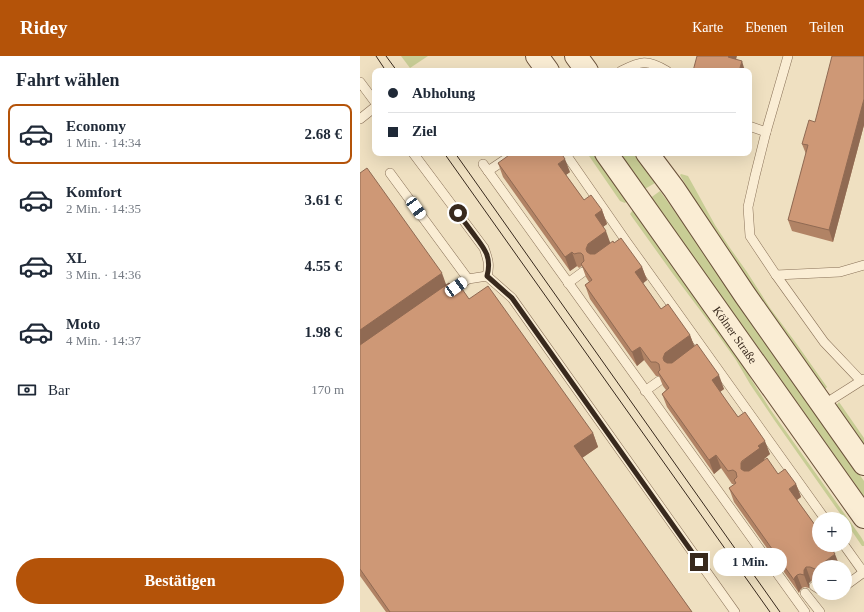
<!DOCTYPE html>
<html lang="de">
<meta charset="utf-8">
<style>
:root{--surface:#fff;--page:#f2f2f3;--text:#1f2937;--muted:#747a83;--line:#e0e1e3;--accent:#b45309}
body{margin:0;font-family:Georgia,serif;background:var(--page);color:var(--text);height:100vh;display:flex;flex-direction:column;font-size:15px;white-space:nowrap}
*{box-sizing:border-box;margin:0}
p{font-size:13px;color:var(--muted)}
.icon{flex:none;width:22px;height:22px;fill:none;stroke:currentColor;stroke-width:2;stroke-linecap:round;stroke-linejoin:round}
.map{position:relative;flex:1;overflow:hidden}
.details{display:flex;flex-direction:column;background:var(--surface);width:360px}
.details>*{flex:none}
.top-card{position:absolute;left:12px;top:12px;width:380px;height:88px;border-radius:8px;box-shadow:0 4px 16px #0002;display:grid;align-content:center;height:88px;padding:0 16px;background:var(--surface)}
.tools{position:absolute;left:452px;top:456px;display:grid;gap:8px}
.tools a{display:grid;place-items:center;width:40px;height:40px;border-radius:50%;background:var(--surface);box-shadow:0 4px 16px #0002;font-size:20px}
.end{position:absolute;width:18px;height:18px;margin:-9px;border:5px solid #38291d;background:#fff;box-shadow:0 0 0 2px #fff}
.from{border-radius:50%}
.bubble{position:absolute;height:28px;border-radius:14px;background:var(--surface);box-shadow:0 4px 16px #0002;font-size:13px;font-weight:800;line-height:28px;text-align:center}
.car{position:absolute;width:12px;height:24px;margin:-12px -6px;border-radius:5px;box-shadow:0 0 3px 1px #0007;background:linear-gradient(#fff 24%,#345 0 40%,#fff 0 76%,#345 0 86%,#fff 0)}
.top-card b{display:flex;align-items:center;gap:14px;height:38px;font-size:15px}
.top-card b+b{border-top:1px solid var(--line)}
.top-card i{width:10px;height:10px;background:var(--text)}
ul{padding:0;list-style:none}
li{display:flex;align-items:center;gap:12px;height:60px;margin:0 8px 6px;padding:0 8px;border:2px solid transparent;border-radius:8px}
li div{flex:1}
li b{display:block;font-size:15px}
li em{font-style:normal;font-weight:800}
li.on{border-color:var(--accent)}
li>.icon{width:36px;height:36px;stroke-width:1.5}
h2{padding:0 16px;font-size:18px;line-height:48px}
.pay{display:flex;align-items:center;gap:10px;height:44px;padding:0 16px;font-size:15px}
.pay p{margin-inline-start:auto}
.primary-button{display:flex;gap:8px;margin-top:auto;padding:8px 16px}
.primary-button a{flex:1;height:46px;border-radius:24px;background:var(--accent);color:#fff;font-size:16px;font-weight:800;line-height:46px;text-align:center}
header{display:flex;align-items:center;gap:24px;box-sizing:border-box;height:56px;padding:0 20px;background:var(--accent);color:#fff}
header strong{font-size:19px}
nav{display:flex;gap:22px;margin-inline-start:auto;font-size:14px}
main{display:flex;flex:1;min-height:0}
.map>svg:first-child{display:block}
.green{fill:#c8cd95}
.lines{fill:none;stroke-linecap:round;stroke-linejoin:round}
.lane-casing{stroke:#897158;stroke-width:10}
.secondary-casing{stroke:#6b523b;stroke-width:24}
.lane{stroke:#faedd4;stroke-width:9}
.secondary{stroke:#faedd4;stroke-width:22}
.tram{stroke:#38291d;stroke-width:1}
.wall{fill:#b18365}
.shaded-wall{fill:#906a53}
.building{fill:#ce9876;stroke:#906a53}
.route{stroke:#38291d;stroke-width:5}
.labels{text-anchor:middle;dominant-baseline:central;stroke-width:3.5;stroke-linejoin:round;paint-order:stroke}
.street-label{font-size:12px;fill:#38291d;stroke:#f6ead1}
</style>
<header>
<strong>Ridey</strong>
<nav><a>Karte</a><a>Ebenen</a><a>Teilen</a></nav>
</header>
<main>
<section class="details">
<h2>Fahrt wählen</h2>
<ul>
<li class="on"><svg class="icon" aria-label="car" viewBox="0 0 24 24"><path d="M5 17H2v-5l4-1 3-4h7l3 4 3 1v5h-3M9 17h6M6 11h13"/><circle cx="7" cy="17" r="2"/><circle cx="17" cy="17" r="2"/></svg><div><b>Economy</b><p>1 Min. · 14:34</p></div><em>2.68 €</em></li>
<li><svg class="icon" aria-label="car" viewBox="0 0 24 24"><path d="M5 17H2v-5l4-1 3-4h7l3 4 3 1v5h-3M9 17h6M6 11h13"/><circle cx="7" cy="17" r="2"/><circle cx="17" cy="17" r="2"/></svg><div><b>Komfort</b><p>2 Min. · 14:35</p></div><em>3.61 €</em></li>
<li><svg class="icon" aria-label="car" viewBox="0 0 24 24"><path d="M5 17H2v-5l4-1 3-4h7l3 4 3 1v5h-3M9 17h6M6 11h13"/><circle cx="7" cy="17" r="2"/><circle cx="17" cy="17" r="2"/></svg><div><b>XL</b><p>3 Min. · 14:36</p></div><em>4.55 €</em></li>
<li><svg class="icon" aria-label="car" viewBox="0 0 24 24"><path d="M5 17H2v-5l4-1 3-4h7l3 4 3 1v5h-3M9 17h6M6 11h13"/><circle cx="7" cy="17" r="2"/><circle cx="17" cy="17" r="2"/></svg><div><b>Moto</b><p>4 Min. · 14:37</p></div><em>1.98 €</em></li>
</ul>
<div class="pay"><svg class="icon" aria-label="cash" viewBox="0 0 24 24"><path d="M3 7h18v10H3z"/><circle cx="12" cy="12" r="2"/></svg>Bar<p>170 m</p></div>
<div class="primary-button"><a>Bestätigen</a></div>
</section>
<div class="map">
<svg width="504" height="556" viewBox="0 0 504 556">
<rect width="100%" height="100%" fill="#efe0c1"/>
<g class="green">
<polygon points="41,0 68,0 50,12"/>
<polygon points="227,97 233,97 267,145 265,147 260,145"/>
<polygon points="259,97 273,97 295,127 283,134"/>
<polygon points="321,118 328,120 355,169 370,192 387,216 410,252 436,287 467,331 465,333 460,331 350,171 320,119"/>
<polygon points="300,135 328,174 393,269 504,425 504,441 400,294 351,229 289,143"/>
<polygon points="273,154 381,304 391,323 410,353 501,481 504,486 504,490 502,490 485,465 485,463 484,463 415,365 390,328 376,304 346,262 313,218 270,158"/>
<polygon points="479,346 504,382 504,391 475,351"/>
</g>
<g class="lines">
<defs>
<g id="lane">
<polyline points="428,0 406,76 395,120 388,151 390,180 416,219 464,286 501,325"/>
<path d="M261,15C281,5 287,3 307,15"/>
<polyline points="0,26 15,46"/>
<polyline points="0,63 15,51"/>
<polyline points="389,70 406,76"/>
<path d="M53,97L124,192C128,203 130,209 127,220"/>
<polyline points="205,97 266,185 465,463"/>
<polyline points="123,108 445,556"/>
<polyline points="128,115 155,97"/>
<polyline points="30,117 108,223"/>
<polyline points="416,219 480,216 504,209"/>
<polyline points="208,227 223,216"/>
<polyline points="89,236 108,223 127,220 152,242 375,556"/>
<polyline points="285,335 299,325"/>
<polyline points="463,349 504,323"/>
<polyline points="484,489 504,517"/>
<polyline points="454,530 459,533"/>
<polyline points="485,530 504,516"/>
<polyline points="445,537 460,556"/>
<polyline points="466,537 468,537"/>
</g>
<g id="secondary">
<polyline points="177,0 188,15"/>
<polyline points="216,0 227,15"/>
<path id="s1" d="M246,97L504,461"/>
<polyline points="287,97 314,133 385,239 504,408"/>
</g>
</defs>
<use href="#lane" class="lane-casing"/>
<use href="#secondary" class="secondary-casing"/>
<use href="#lane" class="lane"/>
<use href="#secondary" class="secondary"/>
<g class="tram">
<polyline points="16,0 26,15"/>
<polyline points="26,0 37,15"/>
<polyline points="84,97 410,556"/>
<polyline points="95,97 420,556"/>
</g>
</g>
<g class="wall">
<polygon points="504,0 504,69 473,186 432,175 428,164 446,98 442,88 455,66"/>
<polygon points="138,107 210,116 206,119 224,144 242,154 247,168 243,171 250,187 254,187 282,211 287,224 283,227 301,253 330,279 334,290 364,333 360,336 378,361 410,398 404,403 404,404 418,418 436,428 441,441 437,444 455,469 478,493 474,496 459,511 459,526 454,524 451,525 449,527 449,532 445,531 442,532 440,534 439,537 374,446 369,432 375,428 372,428 361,412 354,418 307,351 302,338 306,334 303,330 299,320 296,320 284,304 277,310 230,243 225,229 229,226 226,221 222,210 219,212 217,210 210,215 143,121"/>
<polygon points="0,117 86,229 92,231 109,243 233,377 238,391 222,402 332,556 26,556 0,520"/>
</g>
<g class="shaded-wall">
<polygon points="369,0 377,0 373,14 368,1"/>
<polygon points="382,5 385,15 379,15"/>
<polygon points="504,43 504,69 473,186 469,174"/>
<polygon points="205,103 210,116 203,121 198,108"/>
<polygon points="242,154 247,168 240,173 235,159"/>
<polygon points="246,175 251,189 231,206 226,193 228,188"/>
<polygon points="212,196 217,210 210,215 205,201"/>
<polygon points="282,211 287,224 280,230 275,216"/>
<polygon points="82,217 87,231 0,292 0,274"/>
<polygon points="330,279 335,292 308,315 303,302 305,297"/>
<polygon points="280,291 284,304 277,310 272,296"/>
<polygon points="359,319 364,333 357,338 352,324"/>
<polygon points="233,377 238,391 219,404 214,390"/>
<polygon points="405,385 410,398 404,403 405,406 387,418 381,413 381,407 398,390"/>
<polygon points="356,399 361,412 354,418 349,404"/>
<polygon points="436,428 441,441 434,446 429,433"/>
<polygon points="467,489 476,489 478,493 471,498"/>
<polygon points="475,498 480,511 459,511 459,524 455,513"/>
<polygon points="446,511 451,525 449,527 449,532 444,519 444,514"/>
<polygon points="437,519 442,532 440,534 439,537 434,524 435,521"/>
</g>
<g class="building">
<polygon points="337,0 369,0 368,1 382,5 379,15 333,15"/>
<polygon points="472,0 504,0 504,43 469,174 428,164 448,89 442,88 449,64 455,66"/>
<polygon points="152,97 201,97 205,103 198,108 224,144 231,139 242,154 235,159 246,175 228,188 226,193 227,196 230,198 235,198 253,185 254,187 261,182 282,211 275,216 301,253 308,248 330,279 305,297 303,302 304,305 307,307 312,307 337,288 359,319 352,324 368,347 378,361 385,356 405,385 398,390 400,392 382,405 381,407 381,413 384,415 389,415 407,402 418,418 425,413 436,428 429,433 455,469 459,467 459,489 469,489 475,498 455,513 450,511 446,511 444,514 444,519 440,518 437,519 435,521 434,524 369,432 376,427 374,424 377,421 376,416 373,414 368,415 356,399 349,404 302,338 309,332 298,316 300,314 299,308 296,306 291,306 280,291 272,296 225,229 232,224 221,208 224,205 223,199 221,197 218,197 214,198 212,196 205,201 138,107"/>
<polygon points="7,112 82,217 0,274 0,117"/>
<polygon points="89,227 92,231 98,227 109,243 128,230 233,377 214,390 332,556 30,556 0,513 0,289"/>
</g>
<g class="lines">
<path class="route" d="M98,157C103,164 109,172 115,180C125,193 132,202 127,220L152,242L339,506"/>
</g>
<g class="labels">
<g class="street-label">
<text stroke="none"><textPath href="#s1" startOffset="223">Kölner Straße</textPath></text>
</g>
</g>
</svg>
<div class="tools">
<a>+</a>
<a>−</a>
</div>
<i class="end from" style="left:98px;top:157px"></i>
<i class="end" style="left:339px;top:506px"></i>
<div class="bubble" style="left:353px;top:492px;width:74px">1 Min.</div>
<i class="car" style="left:56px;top:152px;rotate:144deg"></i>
<i class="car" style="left:96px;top:231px;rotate:55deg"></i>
<div class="top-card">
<b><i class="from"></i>Abholung</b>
<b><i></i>Ziel</b>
</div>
</div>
</main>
